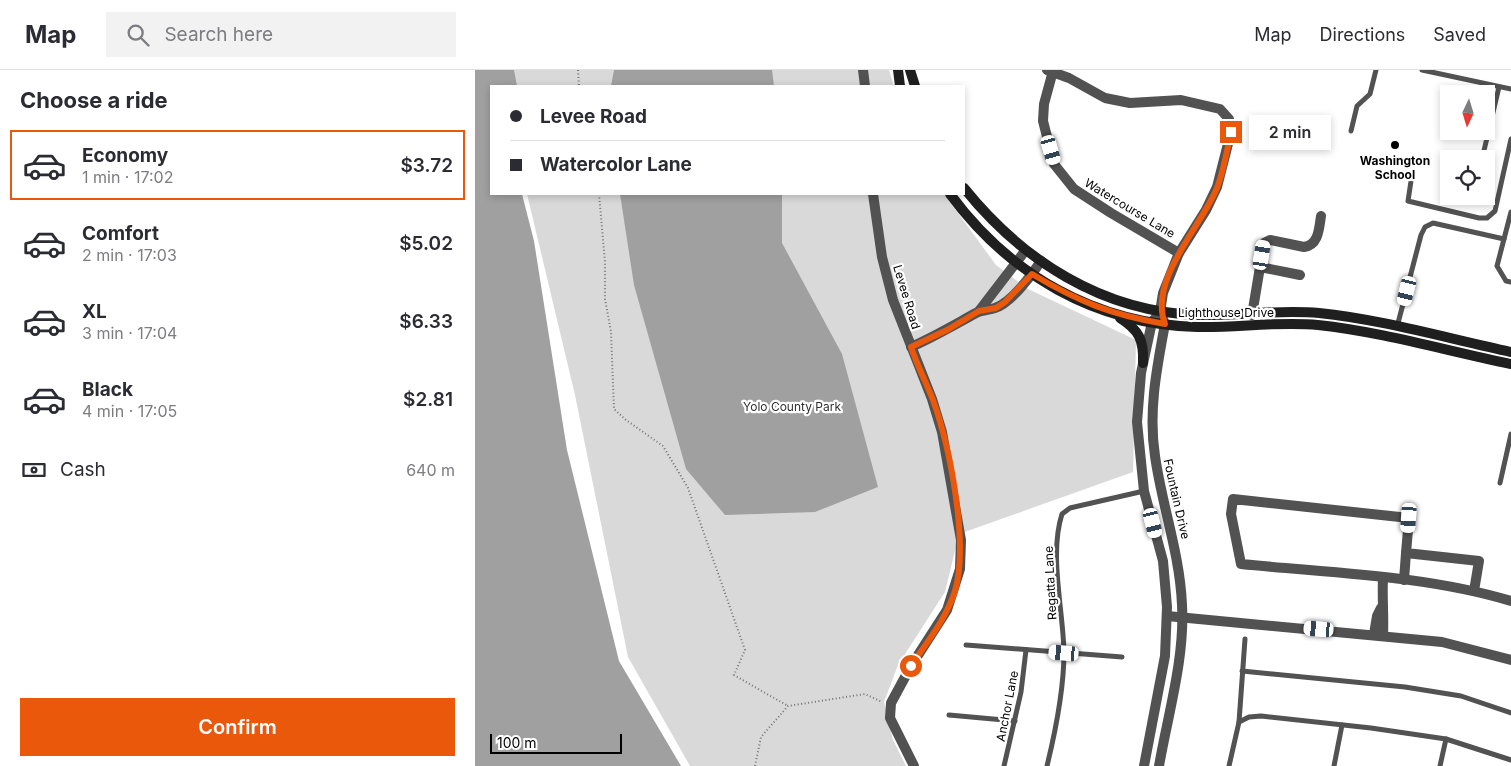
<!DOCTYPE html>
<meta charset="utf-8">
<style>
:root{--surface:#fff;--page:#f2f2f3;--text:#2b2b33;--muted:#7c7c81;--line:#e1e1e2;--accent:#ea580c}
body{margin:0;font-family:Inter,sans-serif;background:var(--page);color:var(--text);height:100vh;display:flex;flex-direction:column;font-size:19px;white-space:nowrap}
*{box-sizing:border-box;margin:0}
p{font-size:16px;color:var(--muted)}
.icon{flex:none;width:28px;height:28px;fill:none;stroke:currentColor;stroke-width:2;stroke-linecap:round;stroke-linejoin:round}
.map{position:relative;flex:1;overflow:hidden}
.sheet{display:flex;flex-direction:column;background:var(--surface);width:475px}
.sheet>*{flex:none}
.hud{position:absolute;left:15px;top:15px;width:475px;height:110px;border-radius:0px;box-shadow:0 2px 8px #0003;display:grid;align-content:center;height:110px;padding:0 20px;background:var(--surface)}
.needle{width:32px;rotate:184deg}
.buttons{position:absolute;left:965px;top:15px;display:grid;gap:10px}
.buttons a{display:grid;place-items:center;width:55px;height:55px;border-radius:0px;background:var(--surface);box-shadow:0 2px 8px #0003;font-size:25px}
.scale{position:absolute;left:15px;bottom:12px;width:132px;box-sizing:border-box;padding-left:5px;border:2px solid #000;border-top:0;font-size:14px;line-height:18px;white-space:nowrap;color:#000;-webkit-text-stroke:4px #fff;paint-order:stroke}
.end{position:absolute;width:22px;height:22px;margin:-11px;border:6px solid #ea580c;background:#fff;box-shadow:0 0 0 2px #fff}
.from{border-radius:50%}
.bubble{position:absolute;height:35px;border-radius:0px;background:var(--surface);box-shadow:0 2px 8px #0003;font-size:16px;font-weight:600;line-height:35px;text-align:center}
.car{position:absolute;width:15px;height:30px;margin:-15px -8px;border-radius:6px;box-shadow:0 0 4px 1px #0007;background:linear-gradient(#fff 24%,#345 0 40%,#fff 0 76%,#345 0 86%,#fff 0)}
.hud b{display:flex;align-items:center;gap:18px;height:48px;font-size:19px}
.hud b+b{border-top:1px solid var(--line)}
.hud i{width:12px;height:12px;background:var(--text)}
ul{padding:0;list-style:none}
li{display:flex;align-items:center;gap:15px;height:70px;margin:0 10px 8px;padding:0 10px;border:2px solid transparent;border-radius:0px}
li div{flex:1}
li b{display:block;font-size:19px}
li em{font-style:normal;font-weight:600}
li.active{border-color:var(--accent)}
li>.icon{width:45px;height:45px;stroke-width:1.5}
h2{padding:0 20px;font-size:22px;line-height:60px}
.pay{display:flex;align-items:center;gap:12px;height:55px;padding:0 20px;font-size:19px}
.pay p{margin-inline-start:auto}
.primary-button{display:flex;gap:10px;margin-top:auto;padding:10px 20px}
.primary-button a{flex:1;height:58px;border-radius:0px;background:var(--accent);color:#fff;font-size:20px;font-weight:600;line-height:58px;text-align:center}
header{display:flex;align-items:center;gap:30px;box-sizing:border-box;height:70px;padding:0 25px;background:var(--surface);border-bottom:1px solid var(--line)}
header strong{font-size:24px}
nav{display:flex;gap:28px;margin-inline-start:auto;font-size:18px}
.search{width:350px;height:45px;background:var(--page);display:flex;align-items:center;gap:12px;box-sizing:border-box;padding:0 18px;border-radius:0px;color:var(--muted);font-size:19px}
main{display:flex;flex:1;min-height:0}
.map>svg:first-child{display:block}
.green{fill:#d9d9d9}
.water{fill:#a0a0a0}
.lines{fill:none;stroke-linecap:round;stroke-linejoin:round}
.path{stroke:#747474;stroke-width:2;stroke-dasharray:1 2.5;stroke-linecap:butt}
.lane{stroke:#525252;stroke-width:5}
.street{stroke:#525252;stroke-width:10}
.secondary{stroke:#1f1f1f;stroke-width:10}
.route{stroke:#ea580c;stroke-width:6}
.poi-dot{fill:#000;stroke:#fff;stroke-width:2}
.labels{text-anchor:middle;dominant-baseline:central;stroke-width:4.5;stroke-linejoin:round;paint-order:stroke}
.poi-label{font-size:12px;font-weight:bold;fill:#000;stroke:#fff}
.street-label{font-size:12px;fill:#000;stroke:#fff}
.park-label{font-size:12px;fill:#303030;stroke:#fff}
</style>
<header>
<strong>Map</strong>
<div class="search"><svg class="icon" aria-label="search" viewBox="0 0 24 24"><circle cx="10" cy="10" r="6"/><path d="M15 15l6 6"/></svg>Search here</div>
<nav><a>Map</a><a>Directions</a><a>Saved</a></nav>
</header>
<main>
<section class="sheet">
<h2>Choose a ride</h2>
<ul>
<li class="active"><svg class="icon" aria-label="car" viewBox="0 0 24 24"><path d="M5 17H2v-5l4-1 3-4h7l3 4 3 1v5h-3M9 17h6M6 11h13"/><circle cx="7" cy="17" r="2"/><circle cx="17" cy="17" r="2"/></svg><div><b>Economy</b><p>1 min · 17:02</p></div><em>$3.72</em></li>
<li><svg class="icon" aria-label="car" viewBox="0 0 24 24"><path d="M5 17H2v-5l4-1 3-4h7l3 4 3 1v5h-3M9 17h6M6 11h13"/><circle cx="7" cy="17" r="2"/><circle cx="17" cy="17" r="2"/></svg><div><b>Comfort</b><p>2 min · 17:03</p></div><em>$5.02</em></li>
<li><svg class="icon" aria-label="car" viewBox="0 0 24 24"><path d="M5 17H2v-5l4-1 3-4h7l3 4 3 1v5h-3M9 17h6M6 11h13"/><circle cx="7" cy="17" r="2"/><circle cx="17" cy="17" r="2"/></svg><div><b>XL</b><p>3 min · 17:04</p></div><em>$6.33</em></li>
<li><svg class="icon" aria-label="car" viewBox="0 0 24 24"><path d="M5 17H2v-5l4-1 3-4h7l3 4 3 1v5h-3M9 17h6M6 11h13"/><circle cx="7" cy="17" r="2"/><circle cx="17" cy="17" r="2"/></svg><div><b>Black</b><p>4 min · 17:05</p></div><em>$2.81</em></li>
</ul>
<div class="pay"><svg class="icon" aria-label="cash" viewBox="0 0 24 24"><path d="M3 7h18v10H3z"/><circle cx="12" cy="12" r="2"/></svg>Cash<p>640 m</p></div>
<div class="primary-button"><a>Confirm</a></div>
</section>
<div class="map">
<svg width="1036" height="696" viewBox="0 0 1036 696">
<rect width="100%" height="100%" fill="#fff"/>
<g class="green">
<polygon points="31,0 414,0 419,16 34,16"/>
<polygon points="52,124 469,124 521,195 553,219 661,270 658,402 484,464 470,522 423,595 409,632 418,670 431,696 215,696 153,587 100,325"/>
</g>
<g class="water">
<polygon points="0,0 39,0 42,16 16,16 16,124 47,124 59,171 92,380 144,591 206,696 0,696"/>
<polygon points="139,0 297,0 299,16 136,16"/>
<polygon points="145,124 307,124 307,173 367,284 403,417 340,442 250,445 211,399 159,215"/>
</g>
<g class="lines">
<g class="path">
<polyline points="103,0 104,16"/>
<polyline points="124,124 130,192 130,229 136,262 139,339 151,350 188,376 213,418 270,580 259,605 313,636"/>
<polyline points="280,696 286,667 313,636 390,624 407,632"/>
</g>
<g class="lane">
<polyline points="947,0 1036,19"/>
<polyline points="876,61 882,36 895,24 901,0"/>
<polyline points="1007,89 1024,17"/>
<polyline points="936,111 933,131 1004,148 1012,148 1020,141 1036,69"/>
<polyline points="1036,142 1022,196 1031,211 1036,212"/>
<polyline points="922,257 946,165 950,157 958,153 1029,169"/>
<polyline points="1025,413 1036,364"/>
<polyline points="491,575 647,587"/>
<polyline points="767,601 930,617 986,626 1036,643"/>
<polyline points="474,645 540,651"/>
<polyline points="764,652 770,569"/>
<polyline points="529,696 546,622 551,580"/>
<path d="M572,696C581,659 589,620 589,582C588,539 574,484 587,444L595,438L669,421"/>
<polyline points="754,696 764,652 774,647 786,646 896,658 971,669 1036,690"/>
<polyline points="859,696 867,655"/>
<polyline points="965,696 971,669"/>
</g>
<g class="street">
<polyline points="388,0 390,16"/>
<polyline points="572,0 594,8 630,28 655,33 706,30 745,39 754,49 756,62 742,117 731,140 704,183 688,223 685,242"/>
<polyline points="578,1 569,34 568,51 579,94 599,119 636,143 704,183"/>
<polyline points="398,124 407,187 418,230 457,329 467,362 486,470 485,499 472,540 436,596 416,633 415,648 439,696"/>
<polyline points="785,197 825,205"/>
<polyline points="504,241 550,181"/>
<path d="M777,245L789,173L795,170L829,177C844,175 844,158 846,146"/>
<path d="M436,277C459,267 479,255 501,243C507,240 514,240 520,238C536,233 557,205 566,191"/>
<path d="M908,508C907,528 909,546 908,565"/>
<polyline points="929,510 931,483"/>
<path d="M999,521L1004,491L931,483L934,448L758,429L756,444L766,494C855,503 949,505 1036,531"/>
<polyline points="692,546 967,572 1036,590"/>
<polyline points="899,564 902,546 906,538"/>
<polyline points="669,696 690,586 692,537 688,491 669,421 662,352 666,303 677,252 685,242"/>
<path d="M684,696C693,644 710,588 707,535C705,484 687,436 680,386C673,341 682,297 690,254L687,247"/>
</g>
<g class="secondary">
<polyline points="423,0 425,16"/>
<polyline points="435,0 440,16"/>
<path d="M489,118C547,190 627,242 723,245C763,246 804,239 844,243C905,249 975,269 1036,282"/>
<path d="M475,124C535,205 620,254 722,257C762,258 803,251 843,255C908,262 972,281 1036,294"/>
<path d="M645,248C664,260 669,270 668,293"/>
</g>
</g>
<g class="lines">
<path class="route" d="M436,596C452,572 471,549 480,521C494,473 475,377 458,330C451,312 442,295 436,277L472,260L504,241L521,238L530,232L557,204C604,232 637,245 690,254C673,210 726,157 742,118C749,100 752,80 756,62"/>
</g>
<circle class="poi-dot" cx="920" cy="75" r="5"/>
<g class="labels">
<g class="poi-label">
<text x="920" y="90">Washington<tspan x="920" dy="14">School</tspan></text>
</g>
<g class="street-label">
<text transform="translate(655 138) rotate(31)">Watercourse Lane</text>
<text transform="translate(432 227) rotate(73)">Levee Road</text>
<text x="751" y="242">Lighthouse Drive</text>
<text transform="translate(702 429) rotate(77)">Fountain Drive</text>
<text transform="translate(575 513) rotate(-93)">Regatta Lane</text>
<text transform="translate(532 636) rotate(-79)">Anchor Lane</text>
</g>
<g class="park-label">
<text x="317" y="336">Yolo County Park</text>
</g>
</g>
</svg>
<div class="buttons">
<a><svg class="needle" viewBox="-14 -14 28 28"><path d="M0-13l5 13h-10z" fill="#e53935"/><path d="M0 13l5-13h-10z" fill="#7c7c81"/></svg></a>
<a><svg class="icon" aria-label="locate" viewBox="0 0 24 24"><circle cx="12" cy="12" r="6"/><path d="M12 2v4M12 18v4M2 12h4M18 12h4"/></svg></a>
</div>
<div class="scale">100 m</div>
<i class="end from" style="left:436px;top:596px"></i>
<i class="end" style="left:756px;top:62px"></i>
<div class="bubble" style="left:774px;top:45px;width:82px">2 min</div>
<i class="car" style="left:576px;top:80px;rotate:164deg"></i>
<i class="car" style="left:787px;top:185px;rotate:9deg"></i>
<i class="car" style="left:932px;top:221px;rotate:194deg"></i>
<i class="car" style="left:934px;top:448px;rotate:184deg"></i>
<i class="car" style="left:678px;top:453px;rotate:166deg"></i>
<i class="car" style="left:844px;top:559px;rotate:275deg"></i>
<i class="car" style="left:589px;top:583px;rotate:275deg"></i>
<div class="hud">
<b><i class="from"></i>Levee Road</b>
<b><i></i>Watercolor Lane</b>
</div>
</div>
</main>
